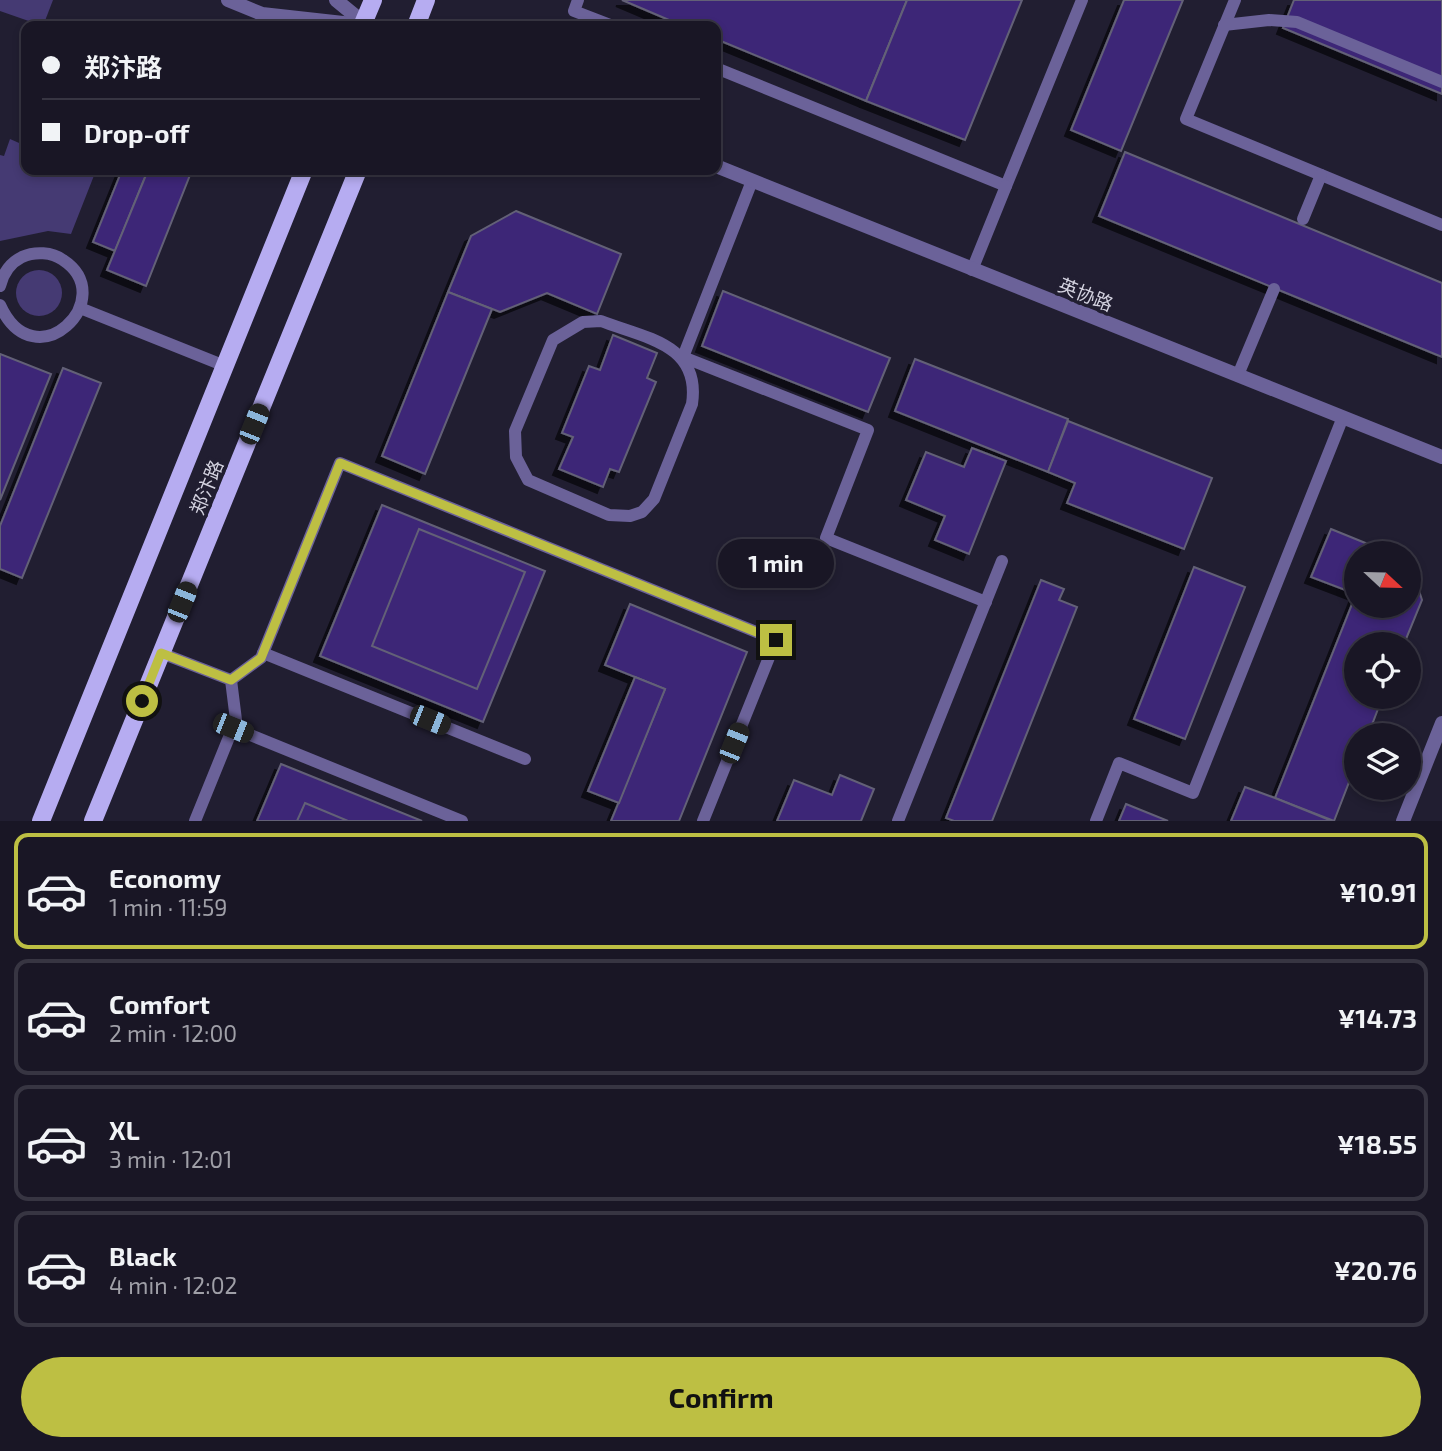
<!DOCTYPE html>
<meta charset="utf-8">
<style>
:root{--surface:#191625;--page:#221f2d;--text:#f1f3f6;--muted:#9f9fa7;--line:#373542;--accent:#bdbf43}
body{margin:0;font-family:"Exo 2","Noto Sans SC",sans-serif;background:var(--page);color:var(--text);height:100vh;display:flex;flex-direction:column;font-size:26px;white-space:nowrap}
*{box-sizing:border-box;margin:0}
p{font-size:23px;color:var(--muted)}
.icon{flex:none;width:38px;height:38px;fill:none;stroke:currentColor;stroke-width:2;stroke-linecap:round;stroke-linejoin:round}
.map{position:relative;height:821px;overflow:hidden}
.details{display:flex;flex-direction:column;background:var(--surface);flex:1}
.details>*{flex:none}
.banner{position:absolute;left:21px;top:21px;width:700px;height:154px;border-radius:14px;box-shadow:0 4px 10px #0003,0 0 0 2px var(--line);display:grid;align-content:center;height:154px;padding:0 21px;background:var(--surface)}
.needle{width:46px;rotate:112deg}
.controls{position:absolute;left:1344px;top:541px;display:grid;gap:14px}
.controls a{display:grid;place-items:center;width:77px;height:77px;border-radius:50%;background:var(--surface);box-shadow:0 4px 10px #0003,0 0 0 2px var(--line);font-size:35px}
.end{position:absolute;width:32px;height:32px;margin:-16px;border:9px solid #bdbf43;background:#111;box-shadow:0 0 0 4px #111}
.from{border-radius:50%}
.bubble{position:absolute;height:49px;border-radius:24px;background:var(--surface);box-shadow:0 4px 10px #0003,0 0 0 2px var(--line);font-size:23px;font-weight:700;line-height:49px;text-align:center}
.car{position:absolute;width:21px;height:42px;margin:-21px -10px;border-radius:9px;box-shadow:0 0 5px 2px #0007;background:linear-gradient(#222 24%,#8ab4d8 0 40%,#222 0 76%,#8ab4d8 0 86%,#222 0)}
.banner b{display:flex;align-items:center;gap:24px;height:66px;font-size:26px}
.banner b+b{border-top:2px solid var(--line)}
.banner i{width:18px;height:18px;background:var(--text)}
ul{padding:12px 0 0;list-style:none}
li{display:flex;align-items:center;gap:21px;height:116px;margin:0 14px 10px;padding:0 7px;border:4px solid var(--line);border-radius:14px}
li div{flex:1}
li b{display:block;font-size:26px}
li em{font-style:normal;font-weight:700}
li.on{border-color:var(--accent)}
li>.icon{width:63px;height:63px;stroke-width:1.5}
.primary-button{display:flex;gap:14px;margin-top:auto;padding:14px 21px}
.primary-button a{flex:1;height:80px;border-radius:42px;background:var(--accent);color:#111;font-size:28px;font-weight:700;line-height:80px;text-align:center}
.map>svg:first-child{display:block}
.green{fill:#453a73}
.building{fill:#3d2777;stroke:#636177;stroke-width:2;filter:url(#shadow)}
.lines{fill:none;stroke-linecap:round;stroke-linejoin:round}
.service{stroke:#6b6299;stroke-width:12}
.minor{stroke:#6b6299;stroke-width:14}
.tertiary{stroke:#6b6299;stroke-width:14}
.primary{stroke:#b6acf1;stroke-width:18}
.route{stroke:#bdbf43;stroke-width:9}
.labels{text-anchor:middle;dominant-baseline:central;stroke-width:7;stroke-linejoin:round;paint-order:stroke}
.street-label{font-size:19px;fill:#d3d2df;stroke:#211e31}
</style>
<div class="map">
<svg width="1442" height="821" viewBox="0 0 1442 821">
<defs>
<filter id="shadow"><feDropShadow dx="-6" dy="6" stdDeviation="0" flood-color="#0009"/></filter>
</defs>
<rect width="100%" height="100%" fill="#211e31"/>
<g class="green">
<polygon points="0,0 53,0 43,26 0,11"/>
<polygon points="10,139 26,146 26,170 86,170 95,173 71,234 48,231 0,241 0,155 4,156"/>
<circle cx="39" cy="293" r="23"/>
</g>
<g class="building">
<polygon points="622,0 907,0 866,101 716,39 716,26 683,26"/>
<polygon points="907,0 1022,0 965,140 866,101"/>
<polygon points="1124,0 1183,0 1121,151 1071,130"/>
<polygon points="1294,0 1442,0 1442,94 1283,28"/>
<polygon points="1125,152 1442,283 1442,357 1099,216"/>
<polygon points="122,170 148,170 115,251 93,242"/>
<polygon points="148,170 192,170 146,286 107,270"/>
<polygon points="516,211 621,254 597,314 547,293 500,312 448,292 471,236"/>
<polygon points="723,291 890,358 868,412 702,346"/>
<polygon points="448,292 492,309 425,474 382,456"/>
<polygon points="613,335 657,353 647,378 656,382 619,472 610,469 603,487 559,469 573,437 562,433 589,366 600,370"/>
<polygon points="0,354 51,374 0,500"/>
<polygon points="915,359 1068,419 1048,472 895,411"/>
<polygon points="63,368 101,383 22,578 0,569 0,526"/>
<polygon points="1068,421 1212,478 1184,549 1067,503 1075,483 1048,472"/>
<polygon points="972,448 1006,461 969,554 935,540 945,516 906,500 926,452 964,467"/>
<polygon points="382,505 545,571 483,722 320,656"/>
<polygon points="419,529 525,572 477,689 372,646"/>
<polygon points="1331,529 1390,553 1356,553 1356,606 1409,606 1409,560 1422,600 1404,644 1356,644 1356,696 1383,696 1368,735 1356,735 1356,764 1334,821 1275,798 1356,594 1311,577"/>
<polygon points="1194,567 1245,587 1185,739 1134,719"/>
<polygon points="1041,580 1064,589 1059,600 1077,607 992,821 954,821 946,818"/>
<polygon points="630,604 747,652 679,821 611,821 665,689 605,665"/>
<polygon points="635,677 665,689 619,803 588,791"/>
<polygon points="281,764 422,821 257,821"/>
<polygon points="840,775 874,789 861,821 777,821 794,780 832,795"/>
<polygon points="1245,787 1275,798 1332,821 1231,821"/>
<polygon points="305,803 348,821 297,821"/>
<polygon points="1126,804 1168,821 1119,821"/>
</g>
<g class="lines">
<g class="service">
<polyline points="578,0 574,11 613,26"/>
<polyline points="1235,0 1186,119 1442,225"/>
<polyline points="1224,25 1269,20 1297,22 1442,82"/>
<polyline points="716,68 1006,186 1082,0"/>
<polyline points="752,181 683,357 868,430 826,538 986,602"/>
<polyline points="1303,219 1321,175"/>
<polyline points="972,270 1006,186"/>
<path d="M0,286C3,274 10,263 22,257C35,251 52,252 63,260C121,298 35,383 0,305"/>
<polyline points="80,308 225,366"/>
<path d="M601,321C645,338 701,344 692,404L654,499L642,512L630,516L609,515L528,480L516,457L515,431L553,340L583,322Z"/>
<polyline points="1238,375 1274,289"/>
<polyline points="161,653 231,680"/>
<polyline points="263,653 525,759"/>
<polyline points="233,728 462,821"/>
<polyline points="195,821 236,720 231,680 261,658 340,463 776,640 703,821"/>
<polyline points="898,821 1002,561"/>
<polyline points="1096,821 1119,763 1193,793 1343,417"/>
</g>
<polyline class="minor" points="1403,821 1442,723"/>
<g class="tertiary">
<polyline points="228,0 262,14 370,26"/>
<polyline points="336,0 364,23"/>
<polyline points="716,166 1442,457"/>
</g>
<g class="primary">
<polyline points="362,26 373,0"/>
<polyline points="416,26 426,0"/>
<polyline points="41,821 304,170"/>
<polyline points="93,821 358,170"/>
</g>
</g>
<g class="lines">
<polyline class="route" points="142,701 161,653 231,680 261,658 340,463 776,640"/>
</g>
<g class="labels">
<g class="street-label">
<text transform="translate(1086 294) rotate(22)">英协路</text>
<text transform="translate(206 487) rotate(-68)">郑汴路</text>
</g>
</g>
</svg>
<div class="controls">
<a><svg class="needle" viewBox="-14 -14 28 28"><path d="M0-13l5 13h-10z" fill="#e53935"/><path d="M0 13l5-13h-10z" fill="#9f9fa7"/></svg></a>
<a><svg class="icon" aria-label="locate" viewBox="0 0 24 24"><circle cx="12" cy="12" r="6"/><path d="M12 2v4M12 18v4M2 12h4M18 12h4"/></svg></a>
<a><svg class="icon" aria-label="layers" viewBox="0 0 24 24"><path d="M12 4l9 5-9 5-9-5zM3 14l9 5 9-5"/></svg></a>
</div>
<i class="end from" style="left:142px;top:701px"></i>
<i class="end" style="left:776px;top:640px"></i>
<div class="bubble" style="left:718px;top:539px;width:116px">1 min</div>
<i class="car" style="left:254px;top:424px;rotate:22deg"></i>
<i class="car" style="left:182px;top:602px;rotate:22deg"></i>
<i class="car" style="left:430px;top:720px;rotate:112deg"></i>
<i class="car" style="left:233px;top:728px;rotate:112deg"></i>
<i class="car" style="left:734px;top:743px;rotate:22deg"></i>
<div class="banner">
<b><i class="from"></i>郑汴路</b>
<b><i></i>Drop-off</b>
</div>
</div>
<section class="details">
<ul>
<li class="on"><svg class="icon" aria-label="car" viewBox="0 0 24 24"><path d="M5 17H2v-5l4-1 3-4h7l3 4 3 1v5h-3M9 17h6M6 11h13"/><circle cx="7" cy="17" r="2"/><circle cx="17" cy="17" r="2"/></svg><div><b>Economy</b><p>1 min · 11:59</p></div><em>¥10.91</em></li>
<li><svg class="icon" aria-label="car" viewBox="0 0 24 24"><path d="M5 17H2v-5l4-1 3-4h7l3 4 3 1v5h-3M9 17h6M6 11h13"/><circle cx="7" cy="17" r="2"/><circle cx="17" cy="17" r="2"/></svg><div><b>Comfort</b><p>2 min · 12:00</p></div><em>¥14.73</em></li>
<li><svg class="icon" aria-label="car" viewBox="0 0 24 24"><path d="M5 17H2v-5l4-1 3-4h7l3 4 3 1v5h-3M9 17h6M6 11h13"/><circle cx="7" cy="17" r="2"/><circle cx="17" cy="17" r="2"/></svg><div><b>XL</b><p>3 min · 12:01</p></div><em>¥18.55</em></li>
<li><svg class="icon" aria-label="car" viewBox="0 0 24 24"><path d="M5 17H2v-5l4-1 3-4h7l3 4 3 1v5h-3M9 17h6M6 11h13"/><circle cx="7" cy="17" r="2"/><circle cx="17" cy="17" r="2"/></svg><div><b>Black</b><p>4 min · 12:02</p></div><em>¥20.76</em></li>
</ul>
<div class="primary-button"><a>Confirm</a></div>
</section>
